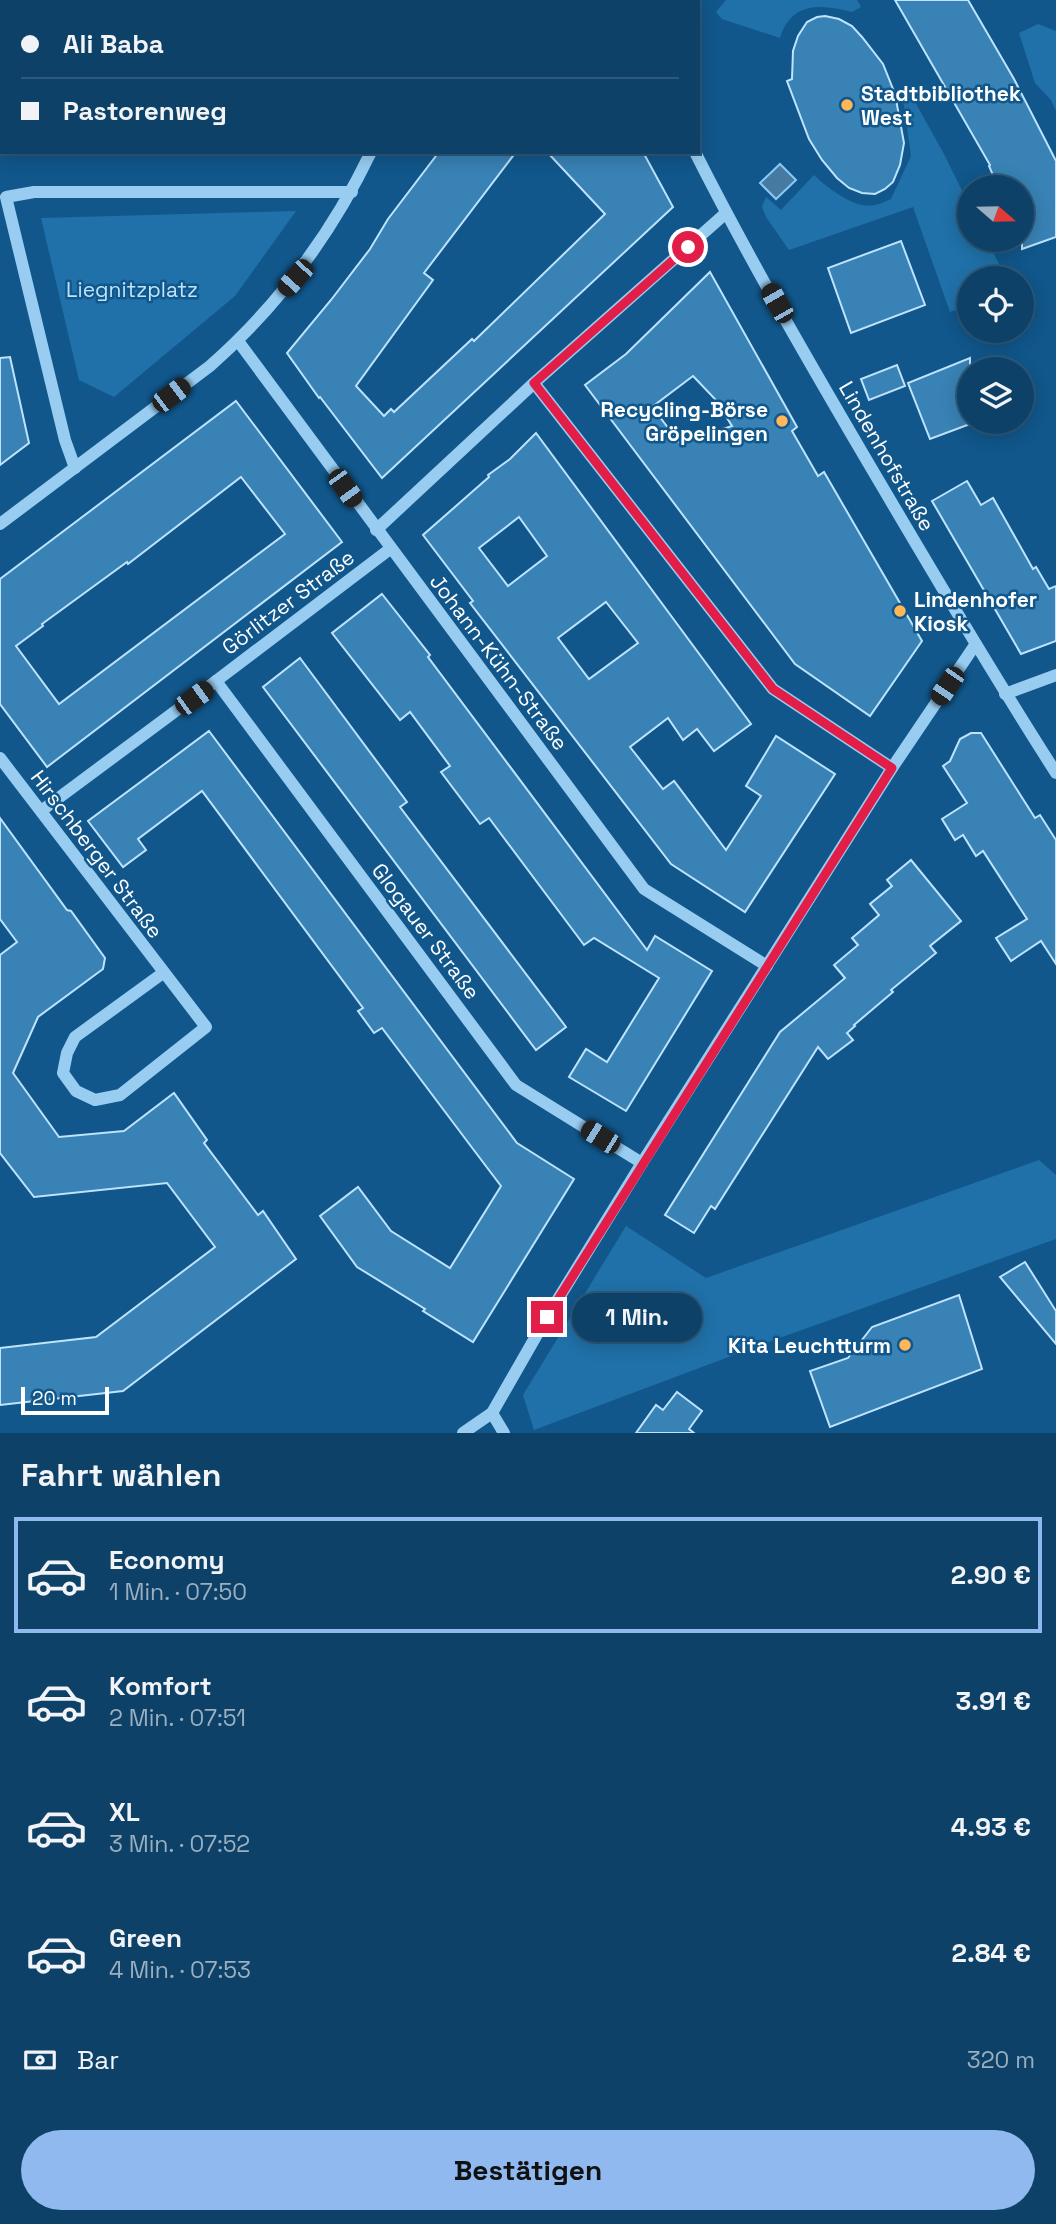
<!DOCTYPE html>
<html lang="de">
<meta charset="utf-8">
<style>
:root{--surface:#0d4168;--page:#1b4c71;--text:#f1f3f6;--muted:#9aafc0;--line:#2d5a7c;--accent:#90b9f0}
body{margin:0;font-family:"Space Grotesk",sans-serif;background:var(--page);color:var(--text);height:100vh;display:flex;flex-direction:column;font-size:26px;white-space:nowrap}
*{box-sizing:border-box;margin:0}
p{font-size:23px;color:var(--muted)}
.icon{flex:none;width:38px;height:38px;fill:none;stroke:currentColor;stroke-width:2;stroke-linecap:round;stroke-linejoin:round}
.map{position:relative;height:1433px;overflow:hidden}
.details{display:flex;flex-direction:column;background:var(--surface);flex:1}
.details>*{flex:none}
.hud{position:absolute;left:0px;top:0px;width:700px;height:154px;box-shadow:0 4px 18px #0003,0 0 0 2px var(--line);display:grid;align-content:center;height:154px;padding:0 21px;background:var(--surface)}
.needle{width:46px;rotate:110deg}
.controls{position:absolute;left:957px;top:175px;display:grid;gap:14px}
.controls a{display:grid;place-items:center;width:77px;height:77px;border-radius:50%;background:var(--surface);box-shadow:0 4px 18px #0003,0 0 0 2px var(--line);font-size:35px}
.scale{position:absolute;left:21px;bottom:18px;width:88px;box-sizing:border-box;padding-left:7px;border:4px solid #fff;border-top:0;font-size:19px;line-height:24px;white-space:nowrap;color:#fff;-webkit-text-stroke:5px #11578b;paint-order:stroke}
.end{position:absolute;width:32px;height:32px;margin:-16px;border:9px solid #e11d48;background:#fff;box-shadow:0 0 0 4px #fff}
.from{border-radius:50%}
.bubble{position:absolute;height:49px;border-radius:24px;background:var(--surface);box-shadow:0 4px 18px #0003,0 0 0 2px var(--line);font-size:23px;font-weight:800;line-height:49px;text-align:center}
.car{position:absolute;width:21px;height:42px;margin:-21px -10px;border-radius:9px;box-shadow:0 0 5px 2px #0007;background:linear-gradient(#222 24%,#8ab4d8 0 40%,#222 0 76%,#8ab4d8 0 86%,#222 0)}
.hud b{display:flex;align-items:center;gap:24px;height:66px;font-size:26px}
.hud b+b{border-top:2px solid var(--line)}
.hud i{width:18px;height:18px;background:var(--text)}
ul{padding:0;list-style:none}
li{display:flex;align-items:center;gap:21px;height:116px;margin:0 14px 10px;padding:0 7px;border:4px solid transparent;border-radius:0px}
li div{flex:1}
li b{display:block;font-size:26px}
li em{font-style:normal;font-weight:800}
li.active{border-color:var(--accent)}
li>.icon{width:63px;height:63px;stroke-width:1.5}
h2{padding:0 21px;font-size:32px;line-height:84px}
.pay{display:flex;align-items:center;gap:18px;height:77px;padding:0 21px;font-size:26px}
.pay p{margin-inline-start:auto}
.button{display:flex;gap:14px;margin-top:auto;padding:14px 21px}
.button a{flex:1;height:80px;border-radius:42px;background:var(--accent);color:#111;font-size:28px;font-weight:800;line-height:80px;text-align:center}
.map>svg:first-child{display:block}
.green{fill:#2071a9}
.water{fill:#467aa1;stroke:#89caf5;stroke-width:2}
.building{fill:#3982b5;stroke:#bee3fd;stroke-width:2;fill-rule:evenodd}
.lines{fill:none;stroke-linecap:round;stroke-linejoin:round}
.minor{stroke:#98cdf1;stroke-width:12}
.route{stroke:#e11d48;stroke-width:9}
.poi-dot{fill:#ffb758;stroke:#11578b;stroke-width:2.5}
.labels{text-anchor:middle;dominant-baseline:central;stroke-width:5;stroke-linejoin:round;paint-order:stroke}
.poi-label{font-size:21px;font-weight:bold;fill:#fff;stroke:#11578b;text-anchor:start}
.park-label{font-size:21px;fill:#bee3fd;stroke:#11578b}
.street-label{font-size:21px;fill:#fff;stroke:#11578b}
</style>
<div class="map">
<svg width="1056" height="1433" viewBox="0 0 1056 1433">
<rect width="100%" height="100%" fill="#11578b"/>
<g class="green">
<path d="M726,0H857L861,7L852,12C822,4 791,1 780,38L722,19L716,12Z"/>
<polygon points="1038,24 1056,31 1056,111 1051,100 1035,83 1019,33"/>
<path d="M910,93L944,154L969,205L970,240H987L1006,278H970L969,305L950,312L913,207L789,250L766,217L762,207L766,197L781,210L814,175C827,188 856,210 875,205C880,204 886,201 891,199L911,156L903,99Z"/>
<polygon points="296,211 235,296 114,397 79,380 41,218"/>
<polygon points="1039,1160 1056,1175 1056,1239 785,1336 534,1430 523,1395 626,1226 706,1278"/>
</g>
<polygon class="water" points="780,164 796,180 776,199 760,183"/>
<g class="building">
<polygon points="895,0 968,0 1014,79 1056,161 1056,237 1022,249 1022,187 998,187 989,166 990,165"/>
<polygon points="825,16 839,19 852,26 862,37 883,64 895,94 904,143 900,165 893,182 885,189 875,194 862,193 849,188 837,178 822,160 809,139 787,81 792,79 793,51 798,36 807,22 817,17"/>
<polygon points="439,152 516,152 424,273 433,280 356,386 384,416 391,409 394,412 472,339 474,341 605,214 547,152 643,152 673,207 382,478 320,397 319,398 287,353 331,300 370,249 388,219"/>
<polygon points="901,241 925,305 851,333 828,268"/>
<path d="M710,272L797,427L792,431L818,476L824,472L922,641L870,716L795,664L585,385L626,354ZM693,376L715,399L732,426L680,443L652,407Z"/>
<polygon points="10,357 29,443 0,465 0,358"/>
<polygon points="970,358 970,424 930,439 908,383"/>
<polygon points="897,365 905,386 869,400 861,379"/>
<path d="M236,401L342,542L47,767L0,704V579ZM241,477L285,534L59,704L16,646L43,626L42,624L127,562L128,564Z"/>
<path d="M536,433L751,724L714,751L697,729L683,740L668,718L630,747L663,789L674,781L726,850L761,796L746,786L776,736L835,774L745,912L671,864L470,603L473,601L423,535L489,477L488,475L510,459ZM519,517L547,556L508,586L479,548ZM606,602L638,643L589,679L558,638Z"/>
<polygon points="967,481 981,505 993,498 1033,569 1036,567 1049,589 1056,586 1056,641 1021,654 932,501"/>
<polygon points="382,594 430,655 428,657 647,950 655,936 712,971 626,1111 569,1077 586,1049 607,1062 659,978 594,938 584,945 489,818 480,824 441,772 450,766 410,712 400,720 332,633"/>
<polygon points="300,658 407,802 400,807 566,1027 536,1050 263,687"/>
<polygon points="209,731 517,1143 574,1179 473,1342 423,1311 425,1309 357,1267 320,1216 358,1187 391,1231 450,1268 501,1186 473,1149 382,1028 374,1033 358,1011 363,1008 202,791 138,839 146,850 123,867 88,821"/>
<polygon points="971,733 981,733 1035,818 1040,815 1056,840 1056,964 1041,941 1011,961 996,938 1027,919 983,851 976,856 963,835 955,840 942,819 967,803 943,766 950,761 960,739"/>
<polygon points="0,818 67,910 71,911 105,958 103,969 38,1017 13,1073 59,1137 124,1131 174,1093 207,1140 204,1143 258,1215 263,1211 296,1259 123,1391 0,1405 0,1348 96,1337 215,1247 167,1183 34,1197 0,1153 0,955 17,942 0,919"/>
<polygon points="911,860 961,921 930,946 936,953 891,990 893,992 854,1025 855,1026 847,1033 853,1040 828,1059 818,1047 715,1209 711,1206 694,1233 665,1215 780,1032 845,978 834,965 858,945 852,938 879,915 870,904 892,886 887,880"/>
<polygon points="1025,1262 1056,1311 1056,1344 1000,1277"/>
<polygon points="959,1295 982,1369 830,1427 810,1371 848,1358 872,1327"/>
<polygon points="677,1392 702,1411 689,1429 694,1433 636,1433 656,1405 663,1410"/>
</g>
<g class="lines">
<g class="minor">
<polyline points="599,0 601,2"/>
<polyline points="420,2 420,0"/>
<polyline points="681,2 684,0"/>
<path d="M695,152C747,255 805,355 863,454C926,561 989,668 1056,773"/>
<polyline points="238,341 644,889 767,966"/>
<polyline points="534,383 773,689 892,768"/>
<polyline points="75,468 65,440 6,197 34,192 352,192"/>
<path d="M0,524L210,366C278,306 332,233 371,152"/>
<polyline points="376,530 534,383 726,213"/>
<polyline points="216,681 516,1085 642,1163"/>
<polyline points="1005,694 1056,675"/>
<polyline points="0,758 206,1027 120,1095 95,1100 76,1091 63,1073 67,1053 75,1037 163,973"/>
<polyline points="41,811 216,681 390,549"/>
<polyline points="492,1413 504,1433"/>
<polyline points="463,1433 492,1413 547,1317 642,1163 892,768 975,645"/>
</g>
</g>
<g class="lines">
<polyline class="route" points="547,1317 892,768 773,689 534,383 688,247"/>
</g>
<g class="poi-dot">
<circle cx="847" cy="105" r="7"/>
<circle cx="782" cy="421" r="7"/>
<circle cx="900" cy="611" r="7"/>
<circle cx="905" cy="1345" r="7"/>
</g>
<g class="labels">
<g class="poi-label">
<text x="861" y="93">Stadtbibliothek<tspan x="861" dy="24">West</tspan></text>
<text x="768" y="409" text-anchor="end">Recycling-Börse<tspan x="768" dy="24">Gröpelingen</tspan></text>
<text x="914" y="599">Lindenhofer<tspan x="914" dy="24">Kiosk</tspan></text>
<text x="891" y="1345" text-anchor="end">Kita Leuchtturm</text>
</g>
<g class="park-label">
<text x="132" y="289">Liegnitzplatz</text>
</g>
<g class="street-label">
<text transform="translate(887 456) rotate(60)">Lindenhofstraße</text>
<text transform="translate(288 602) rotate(-37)">Görlitzer Straße</text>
<text transform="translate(499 662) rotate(53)">Johann-Kühn-Straße</text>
<text transform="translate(97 854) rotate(53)">Hirschberger Straße</text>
<text transform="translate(426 931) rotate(53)">Glogauer Straße</text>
</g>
</g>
</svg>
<div class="controls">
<a><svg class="needle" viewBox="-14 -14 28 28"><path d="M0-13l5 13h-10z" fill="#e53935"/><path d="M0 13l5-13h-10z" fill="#9aafc0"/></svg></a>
<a><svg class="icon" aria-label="locate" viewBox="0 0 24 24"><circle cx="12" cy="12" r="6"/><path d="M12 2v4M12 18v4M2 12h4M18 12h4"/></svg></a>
<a><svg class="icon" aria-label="layers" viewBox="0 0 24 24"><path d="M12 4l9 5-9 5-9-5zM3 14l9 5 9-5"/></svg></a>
</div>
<div class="scale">20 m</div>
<i class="end from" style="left:688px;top:247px"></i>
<i class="end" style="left:547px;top:1317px"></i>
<div class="bubble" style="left:572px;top:1293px;width:130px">1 Min.</div>
<i class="car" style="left:295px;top:278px;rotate:222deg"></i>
<i class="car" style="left:777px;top:303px;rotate:330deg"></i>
<i class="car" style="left:171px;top:395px;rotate:53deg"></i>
<i class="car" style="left:345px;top:488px;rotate:144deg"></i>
<i class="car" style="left:947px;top:686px;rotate:214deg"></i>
<i class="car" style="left:194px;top:698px;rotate:54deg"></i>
<i class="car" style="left:600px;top:1137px;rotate:302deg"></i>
<div class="hud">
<b><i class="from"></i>Ali Baba</b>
<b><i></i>Pastorenweg</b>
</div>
</div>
<section class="details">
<h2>Fahrt wählen</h2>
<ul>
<li class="active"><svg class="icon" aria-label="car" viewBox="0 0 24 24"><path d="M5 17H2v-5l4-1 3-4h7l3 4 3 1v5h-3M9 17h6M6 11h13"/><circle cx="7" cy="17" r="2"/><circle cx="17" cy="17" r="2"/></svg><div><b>Economy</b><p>1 Min. · 07:50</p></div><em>2.90 €</em></li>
<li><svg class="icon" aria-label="car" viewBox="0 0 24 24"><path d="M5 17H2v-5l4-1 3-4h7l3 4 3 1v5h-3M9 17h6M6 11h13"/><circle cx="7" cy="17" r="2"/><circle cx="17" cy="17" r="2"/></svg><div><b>Komfort</b><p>2 Min. · 07:51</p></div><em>3.91 €</em></li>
<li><svg class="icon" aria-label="car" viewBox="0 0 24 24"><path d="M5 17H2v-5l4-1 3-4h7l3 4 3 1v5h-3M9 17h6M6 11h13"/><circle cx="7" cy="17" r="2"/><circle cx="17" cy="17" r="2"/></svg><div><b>XL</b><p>3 Min. · 07:52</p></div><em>4.93 €</em></li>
<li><svg class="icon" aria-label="car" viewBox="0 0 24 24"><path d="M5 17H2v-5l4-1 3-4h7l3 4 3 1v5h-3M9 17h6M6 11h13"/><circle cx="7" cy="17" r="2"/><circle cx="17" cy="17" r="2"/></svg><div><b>Green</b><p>4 Min. · 07:53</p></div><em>2.84 €</em></li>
</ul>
<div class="pay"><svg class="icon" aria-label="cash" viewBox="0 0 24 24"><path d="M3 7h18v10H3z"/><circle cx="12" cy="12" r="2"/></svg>Bar<p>320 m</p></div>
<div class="button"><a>Bestätigen</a></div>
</section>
